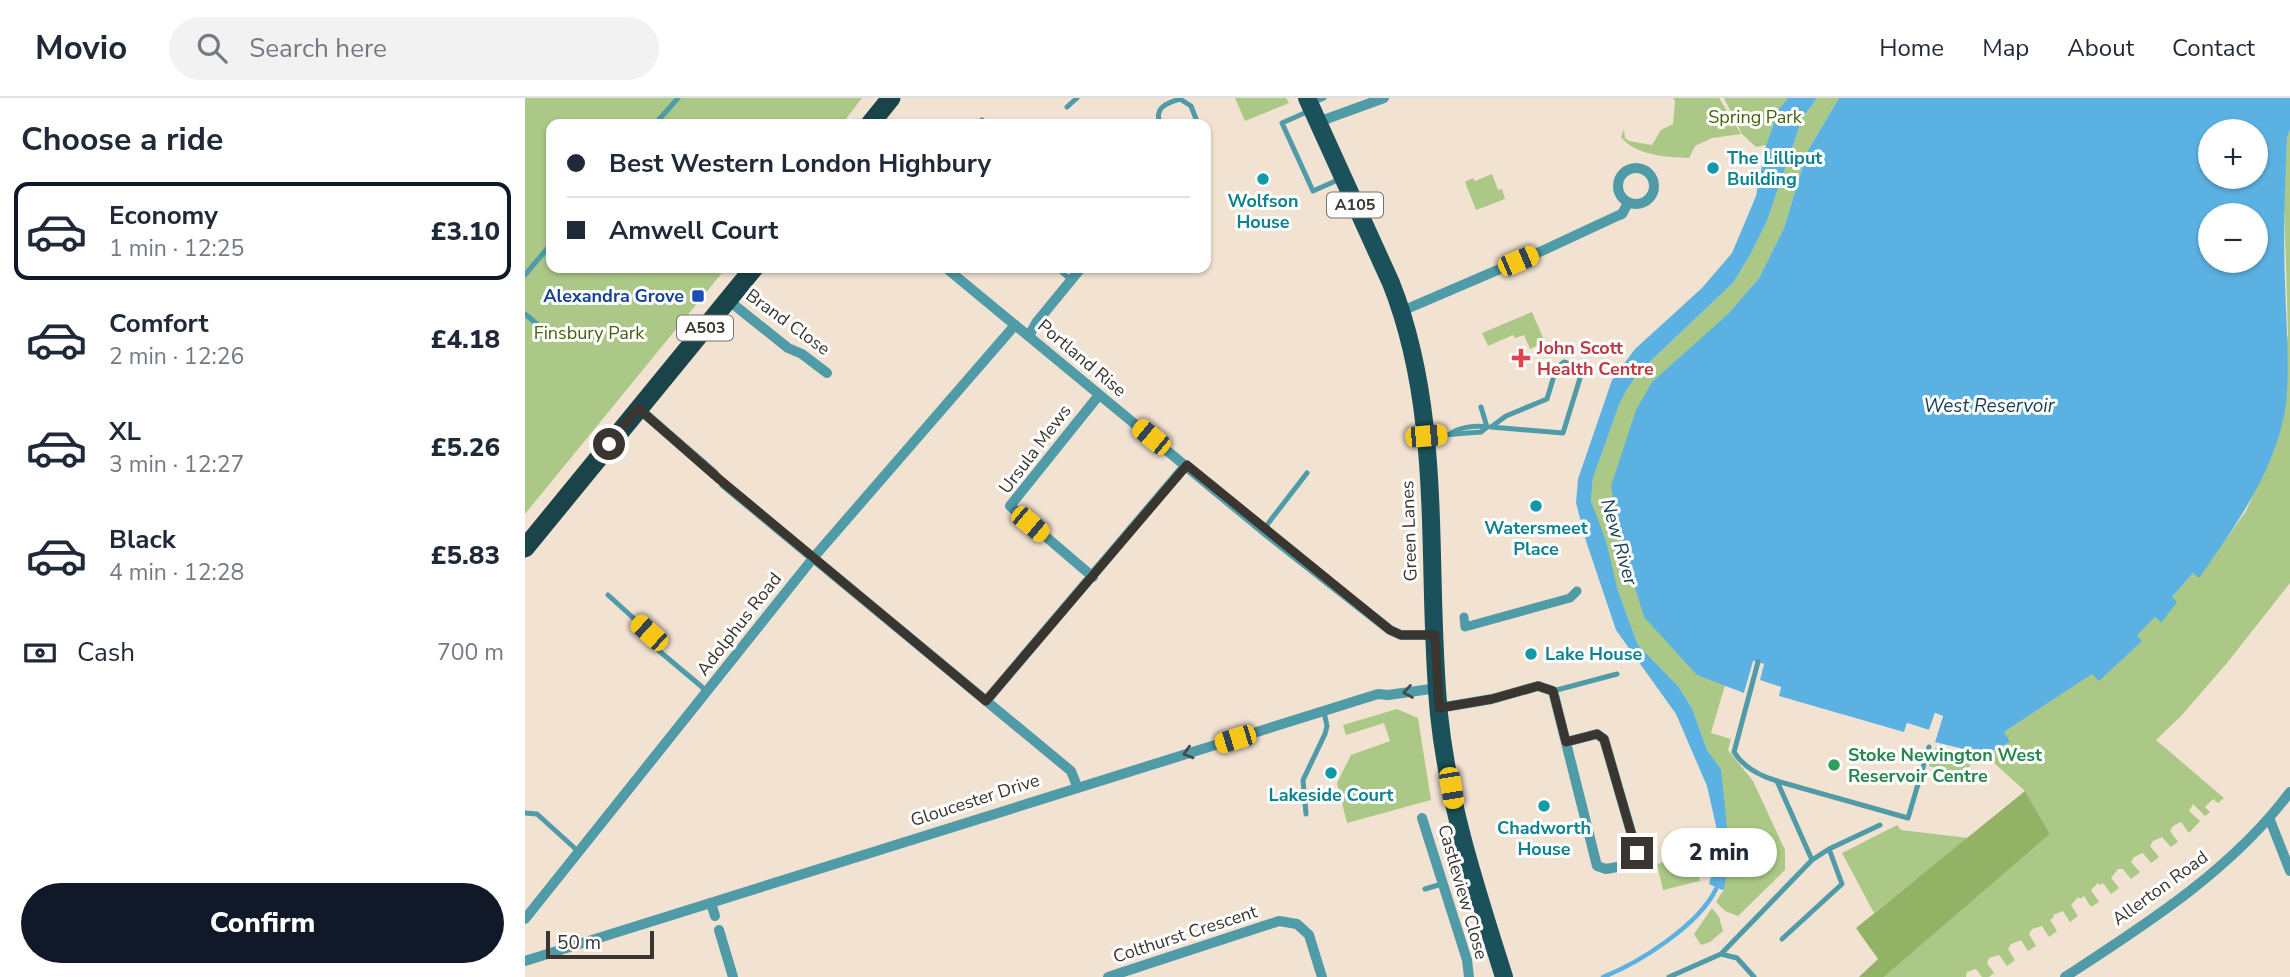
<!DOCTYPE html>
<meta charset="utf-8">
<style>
:root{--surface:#fff;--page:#f2f2f3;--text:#1f2937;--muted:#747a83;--line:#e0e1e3;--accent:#111827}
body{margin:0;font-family:"Nunito Sans",sans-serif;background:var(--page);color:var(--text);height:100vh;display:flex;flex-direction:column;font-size:26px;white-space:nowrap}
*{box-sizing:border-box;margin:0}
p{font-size:23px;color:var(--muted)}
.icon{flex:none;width:38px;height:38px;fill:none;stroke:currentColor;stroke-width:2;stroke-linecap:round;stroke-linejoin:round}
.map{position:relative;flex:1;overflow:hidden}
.side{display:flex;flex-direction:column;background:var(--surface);width:525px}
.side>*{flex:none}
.top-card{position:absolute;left:21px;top:21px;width:665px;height:154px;border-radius:14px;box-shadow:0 2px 5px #0004;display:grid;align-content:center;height:154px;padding:0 21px;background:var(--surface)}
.buttons{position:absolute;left:1673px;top:21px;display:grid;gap:14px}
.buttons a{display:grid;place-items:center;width:70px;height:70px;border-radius:50%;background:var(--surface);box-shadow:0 2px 5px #0004;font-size:35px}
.scale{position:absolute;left:21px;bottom:18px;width:108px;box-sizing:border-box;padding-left:7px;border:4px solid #3b352f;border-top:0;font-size:19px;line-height:24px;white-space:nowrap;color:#3b352f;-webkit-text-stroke:5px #fff;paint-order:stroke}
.end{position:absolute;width:32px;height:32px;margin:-16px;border:9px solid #3b352f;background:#fff;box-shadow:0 0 0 4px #fff}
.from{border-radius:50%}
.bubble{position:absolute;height:49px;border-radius:24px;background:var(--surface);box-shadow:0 2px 5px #0004;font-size:23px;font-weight:800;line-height:49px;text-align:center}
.car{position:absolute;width:21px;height:42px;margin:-21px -10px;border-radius:9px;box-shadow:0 0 5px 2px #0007;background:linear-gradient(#f5c518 24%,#345 0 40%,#f5c518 0 76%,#345 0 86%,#f5c518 0)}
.top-card b{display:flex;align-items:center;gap:24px;height:66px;font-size:26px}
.top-card b+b{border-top:2px solid var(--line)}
.top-card i{width:18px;height:18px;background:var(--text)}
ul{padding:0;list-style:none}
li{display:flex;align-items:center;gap:21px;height:98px;margin:0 14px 10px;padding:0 7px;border:4px solid transparent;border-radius:14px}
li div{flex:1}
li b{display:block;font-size:26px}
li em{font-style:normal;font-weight:800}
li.active{border-color:var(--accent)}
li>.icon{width:63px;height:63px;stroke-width:1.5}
h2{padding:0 21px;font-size:32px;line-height:84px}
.pay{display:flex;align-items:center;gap:18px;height:77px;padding:0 21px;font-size:26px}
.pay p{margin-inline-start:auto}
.primary-button{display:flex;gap:14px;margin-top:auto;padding:14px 21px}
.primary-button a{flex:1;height:80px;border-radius:42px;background:var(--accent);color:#fff;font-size:28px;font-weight:800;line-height:80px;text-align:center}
header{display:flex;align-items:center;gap:42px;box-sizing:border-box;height:98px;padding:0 35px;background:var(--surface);border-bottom:2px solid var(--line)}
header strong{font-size:33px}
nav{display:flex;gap:38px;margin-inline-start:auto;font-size:24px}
.search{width:490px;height:63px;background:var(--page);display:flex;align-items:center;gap:18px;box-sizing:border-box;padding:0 24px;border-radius:38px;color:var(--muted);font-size:26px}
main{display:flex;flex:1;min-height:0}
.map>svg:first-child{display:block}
.green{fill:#abc886}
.forest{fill:#92b265}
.water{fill:#5bb2e2;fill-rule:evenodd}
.pier{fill:#f2e2d2}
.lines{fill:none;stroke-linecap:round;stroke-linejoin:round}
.stream{stroke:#5bb2e2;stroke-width:4.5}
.service{stroke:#509ba8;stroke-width:5}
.pedestrian{stroke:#509ba8;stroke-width:9}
.minor{stroke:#509ba8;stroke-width:10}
.primary{stroke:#1a515a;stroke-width:18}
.trunk{stroke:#1a444a;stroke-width:19}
.oneway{stroke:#404e4d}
.route{stroke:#3b352f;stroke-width:9}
.culture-dot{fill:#0f9aa8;stroke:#fff;stroke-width:2.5}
.transit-dot{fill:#1a4fb4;stroke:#fff;stroke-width:2.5}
.health-dot{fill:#e0444e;stroke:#fff;stroke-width:2.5}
.leisure-dot{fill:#2e9e5b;stroke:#fff;stroke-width:2.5}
.labels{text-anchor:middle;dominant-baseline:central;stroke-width:6;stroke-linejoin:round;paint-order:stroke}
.shield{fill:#fff;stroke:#76726d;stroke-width:2}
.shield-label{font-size:16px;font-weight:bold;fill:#3b352f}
.park-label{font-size:18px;fill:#446009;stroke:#fff}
.culture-label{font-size:18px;font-weight:bold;fill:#0d838f;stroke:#fff}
.transit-label{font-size:18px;font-weight:bold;fill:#164399;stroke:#fff;text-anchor:end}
.street-label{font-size:18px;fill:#3b352f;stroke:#fff}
.health-label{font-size:18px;font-weight:bold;fill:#be3a42;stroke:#fff;text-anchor:start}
.leisure-label{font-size:18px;font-weight:bold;fill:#27864d;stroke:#fff;text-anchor:start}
.water-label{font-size:19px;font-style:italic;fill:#1b4055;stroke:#fff}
</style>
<header>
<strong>Movio</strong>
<div class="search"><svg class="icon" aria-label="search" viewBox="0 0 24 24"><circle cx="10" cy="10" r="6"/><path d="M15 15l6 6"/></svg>Search here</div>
<nav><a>Home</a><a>Map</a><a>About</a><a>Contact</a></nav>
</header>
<main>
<section class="side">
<h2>Choose a ride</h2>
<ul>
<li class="active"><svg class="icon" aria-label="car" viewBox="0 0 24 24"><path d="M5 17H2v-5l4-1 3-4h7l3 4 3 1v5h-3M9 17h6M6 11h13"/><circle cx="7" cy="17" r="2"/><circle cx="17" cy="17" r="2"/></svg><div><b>Economy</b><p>1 min · 12:25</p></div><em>£3.10</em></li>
<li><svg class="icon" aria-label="car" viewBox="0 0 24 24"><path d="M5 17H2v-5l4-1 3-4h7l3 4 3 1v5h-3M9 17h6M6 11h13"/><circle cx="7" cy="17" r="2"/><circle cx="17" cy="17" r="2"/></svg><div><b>Comfort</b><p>2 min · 12:26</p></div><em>£4.18</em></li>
<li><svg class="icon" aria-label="car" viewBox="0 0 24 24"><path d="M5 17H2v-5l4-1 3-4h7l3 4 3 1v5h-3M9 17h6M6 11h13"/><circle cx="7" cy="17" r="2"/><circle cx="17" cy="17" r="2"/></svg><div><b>XL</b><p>3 min · 12:27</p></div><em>£5.26</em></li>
<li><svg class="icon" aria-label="car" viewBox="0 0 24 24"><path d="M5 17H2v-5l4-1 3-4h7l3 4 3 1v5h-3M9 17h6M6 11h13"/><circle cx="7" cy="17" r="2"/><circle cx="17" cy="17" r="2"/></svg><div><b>Black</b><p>4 min · 12:28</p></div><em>£5.83</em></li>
</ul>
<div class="pay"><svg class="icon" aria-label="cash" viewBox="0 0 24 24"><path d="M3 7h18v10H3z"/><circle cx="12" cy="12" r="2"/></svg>Cash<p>700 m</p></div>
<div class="primary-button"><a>Confirm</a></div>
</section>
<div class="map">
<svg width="1765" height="879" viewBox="0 0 1765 879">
<rect width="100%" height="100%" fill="#f2e2d2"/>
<g class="green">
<polygon points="0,0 337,0 317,26 26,26 26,170 201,170 0,416"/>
<polygon points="710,0 761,0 764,5 720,23"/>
<path d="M1148,0H1194L1216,36L1187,40L1170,48L1164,60C1142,59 1111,58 1096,39L1099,31L1100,40L1104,43L1127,47L1136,32L1148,26L1150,3Z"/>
<polygon points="1199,0 1263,0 1254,11 1241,47 1231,49 1217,36"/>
<polygon points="1292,0 1314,0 1282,54 1259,130 1234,180 1203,216 1172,577 1200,587 1186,635 1206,641 1203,652 1228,683 1260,752 1260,772 1213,818 1200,813 1191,804 1199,791 1196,671 1182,652 1167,610 1153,588 1113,547 1093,493 1066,403 1068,380 1094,307 1102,291 1115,273 1208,185 1225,157 1242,123 1277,21"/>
<polygon points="1765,31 1765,485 1702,565 1656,618 1631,642 1699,700 1693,705 1688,701 1680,709 1685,714 1680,718 1668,706 1664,713 1675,723 1664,735 1656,724 1648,728 1645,733 1653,744 1646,749 1637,739 1628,743 1625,748 1634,759 1626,765 1618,755 1609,759 1606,764 1615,774 1606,781 1598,771 1593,771 1586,780 1594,790 1586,796 1578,785 1575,787 1573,785 1566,792 1574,804 1566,809 1559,798 1555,801 1553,799 1546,807 1553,818 1545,824 1538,813 1528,817 1529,819 1525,822 1532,833 1524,839 1517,828 1507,831 1504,836 1511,848 1503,853 1496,842 1486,846 1483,851 1490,862 1482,868 1474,857 1464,860 1462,865 1469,875 1464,879 1457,879 1451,871 1442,874 1441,879 1359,879 1525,736 1500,693 1459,656 1484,644 1479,634 1568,575 1574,582 1617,543 1611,537 1630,519 1636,525 1647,499 1668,475 1674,479 1721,413 1748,354 1763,236 1759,102 1762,40"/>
<polygon points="967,76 973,92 977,91 980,101 951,112 940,84 948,80 950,83"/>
<polygon points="1007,214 1020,244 1005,251 999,237 990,240 988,237 963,248 957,235"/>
<polygon points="872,611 893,620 906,702 822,725 812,685 826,657 865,643 859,625 821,637 818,627"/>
<polygon points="1410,650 1448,661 1439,680 1404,668"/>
<polygon points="1372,727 1376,732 1443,740 1349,815 1317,755"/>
<polygon points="1168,756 1175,783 1138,792 1132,766"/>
<polygon points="1187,810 1194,819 1198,833 1185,844 1176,847 1169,836"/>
</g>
<polygon class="forest" points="1500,693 1525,736 1359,879 1334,879 1353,861 1331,830"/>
<g class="water">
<polygon points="1263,0 1292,0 1277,21 1242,123 1225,157 1208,185 1115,273 1102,291 1094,307 1068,380 1066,403 1081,443 1093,493 1113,547 1153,588 1167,610 1182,652 1196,671 1205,758 1199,791 1197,792 1184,786 1192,758 1192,732 1182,688 1151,616 1091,532 1061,443 1051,405 1053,381 1087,282 1110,251 1177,190 1207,155 1231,98 1241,47 1254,11"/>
<path d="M1314,0H1765V31L1762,40C1760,88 1758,136 1760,184C1761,224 1765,266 1761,306C1752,371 1711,427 1674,480L1668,475L1647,499L1652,504L1636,525L1630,519L1612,537L1617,543L1574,583L1567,576L1479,634L1485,644L1459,656L1410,644L1418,618L1410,615L1404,632L1382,625L1379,635L1253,598L1256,589L1234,582L1239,566L1229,563L1219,595L1172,577L1119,519L1097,447L1086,388L1111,312L1127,284L1203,216L1234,180L1259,130L1282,54ZM1685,33H1731V79H1685ZM1685,117H1731V163H1685Z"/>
</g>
<polygon class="pier" points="1228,563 1239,566 1235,582 1256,589 1254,598 1379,634 1382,625 1404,632 1410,615 1418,618 1409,647 1407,643 1414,620 1412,619 1406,635 1385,630 1382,637 1378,638 1252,601 1250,598 1251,591 1231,584 1235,568 1231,567 1222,596 1219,595"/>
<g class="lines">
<path class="stream" d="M1078,879C1114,865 1174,827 1191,791"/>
<g class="service">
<polyline points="787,5 799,0"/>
<polyline points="542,9 552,0"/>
<polyline points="784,13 757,25 788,93 815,81"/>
<polyline points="130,26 153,0"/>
<polyline points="454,26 457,22"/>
<path d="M635,26C629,10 641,5 655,1L666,8L673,26"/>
<polyline points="532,170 546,182"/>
<polyline points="0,177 26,146"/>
<polyline points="0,216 13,227"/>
<polygon points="1039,264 1053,268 1056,277 1038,335 966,329 981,318 1022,301 1031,271"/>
<polyline points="956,309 962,329"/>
<path d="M925,336C934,329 951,327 962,329"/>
<polyline points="904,338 956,334 962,329"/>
<polyline points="738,432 782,375"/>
<polyline points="83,497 125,535 133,552 183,594"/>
<polyline points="1028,593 1092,576"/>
<polyline points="1252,683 1383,720 1404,649"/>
<polyline points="0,715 12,716 54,754"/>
<polyline points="781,716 778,682 800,636 802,628 799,614"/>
<polyline points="1287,762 1304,751 1355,727"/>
<polyline points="900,791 917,786"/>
<polyline points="1257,841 1317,786 1304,751"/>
<polyline points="1196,856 1212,860 1229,879"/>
<path d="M1144,879L1196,856L1287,762L1252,683C1235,678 1219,670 1209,654L1233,564"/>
</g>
<polyline class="pedestrian" points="939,519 940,529 1045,500 1052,493"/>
<g class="minor">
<polyline points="793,24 859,0"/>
<circle cx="1111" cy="88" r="18"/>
<polyline points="421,170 738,432 865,532 876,537 910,537"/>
<polyline points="203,202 263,250 277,256 302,275"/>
<polyline points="877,213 1019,152 1092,118 1097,116 1103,105"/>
<polyline points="504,238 511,225 556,170"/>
<polyline points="113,310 189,376"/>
<polyline points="199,386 546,673 552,688"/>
<polyline points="568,479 485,408 574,297"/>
<polyline points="461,603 661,367"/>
<polyline points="914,610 967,601 1013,588 1028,593 1072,768 1081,771 1109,766 1112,755 1079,641 1072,636 1041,644"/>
<polyline points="897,720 942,862 944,879"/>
<polyline points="1745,722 1765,773"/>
<polyline points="186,805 190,818"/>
<polyline points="0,821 289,459 490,227"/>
<polyline points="194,832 208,879"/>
<polyline points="0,863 853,596 863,597 913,590"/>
<polyline points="583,879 754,823 772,826 784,837 797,879"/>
<path d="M1540,879C1620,827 1707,772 1765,694"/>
</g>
<path class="primary" d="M782,0L866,185C920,321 900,473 914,616C923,706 952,793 979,879"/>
<g class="trunk">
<polyline points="345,26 366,0"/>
<polyline points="0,450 229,170"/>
</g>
</g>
<defs><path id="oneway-chevron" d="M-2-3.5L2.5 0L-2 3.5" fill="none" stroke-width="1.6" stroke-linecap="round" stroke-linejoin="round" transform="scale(1.75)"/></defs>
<g class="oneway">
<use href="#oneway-chevron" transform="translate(883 594) rotate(170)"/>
<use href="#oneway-chevron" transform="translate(663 655) rotate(163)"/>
</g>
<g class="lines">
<polyline class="route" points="84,346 113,310 194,381 461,603 662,367 865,532 876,537 910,537 914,610 967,601 1013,588 1028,593 1041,644 1072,636 1079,641 1112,755"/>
</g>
<g class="culture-dot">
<circle cx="1188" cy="70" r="7"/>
<circle cx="738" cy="81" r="7"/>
<circle cx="1011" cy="408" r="7"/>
<circle cx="1006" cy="556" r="7"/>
<circle cx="806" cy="675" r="7"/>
<circle cx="1019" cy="708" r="7"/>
</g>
<rect class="transit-dot" x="166" y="191" width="14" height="14" rx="3.5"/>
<path class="health-dot" d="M992.5 249.5h7v7h7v7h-7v7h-7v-7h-7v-7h7z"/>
<circle class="leisure-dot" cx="1309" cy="667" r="7"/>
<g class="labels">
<g class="shield">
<rect x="802" y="94.5" width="56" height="25" rx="5"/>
<rect x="152" y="217.5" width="56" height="25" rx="5"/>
</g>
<g class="shield-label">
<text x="830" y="107">A105</text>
<text x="180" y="230">A503</text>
</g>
<g class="park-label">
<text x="1230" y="19">Spring Park</text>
<text x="64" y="235">Finsbury Park</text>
</g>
<g class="culture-label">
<text x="1202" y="60" text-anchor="start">The Lilliput<tspan x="1202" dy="21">Building</tspan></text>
<text x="738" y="103">Wolfson<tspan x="738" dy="21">House</tspan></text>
<text x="1011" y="430">Watersmeet<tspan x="1011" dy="21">Place</tspan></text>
<text x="1020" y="556" text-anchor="start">Lake House</text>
<text x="806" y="697">Lakeside Court</text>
<text x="1019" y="730">Chadworth<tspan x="1019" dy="21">House</tspan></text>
</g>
<g class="transit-label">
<text x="159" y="198">Alexandra Grove</text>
</g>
<g class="street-label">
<text transform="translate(263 224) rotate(36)">Brand Close</text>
<text transform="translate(557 260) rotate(40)">Portland Rise</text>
<text transform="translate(510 351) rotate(-53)">Ursula Mews</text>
<text transform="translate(884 433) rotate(-92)">Green Lanes</text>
<text transform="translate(214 526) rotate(-52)">Adolphus Road</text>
<text transform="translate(450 702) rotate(-18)">Gloucester Drive</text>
<text transform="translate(1635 790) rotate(-36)">Allerton Road</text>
<text transform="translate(938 794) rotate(74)">Castleview Close</text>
<text transform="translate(660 836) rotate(-18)">Colthurst Crescent</text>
</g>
<g class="health-label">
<text x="1012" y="250">John Scott<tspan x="1012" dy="21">Health Centre</tspan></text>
</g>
<g class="leisure-label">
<text x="1323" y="657">Stoke Newington West<tspan x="1323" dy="21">Reservoir Centre</tspan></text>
</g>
<g class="water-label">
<text x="1464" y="308">West Reservoir</text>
<text transform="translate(1094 444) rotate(74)">New River</text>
</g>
</g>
</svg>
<div class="buttons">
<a>+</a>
<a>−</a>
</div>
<div class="scale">50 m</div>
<i class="end from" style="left:84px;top:346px"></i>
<i class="end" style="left:1112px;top:755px"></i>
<div class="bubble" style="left:1136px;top:730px;width:116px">2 min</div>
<i class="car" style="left:993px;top:163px;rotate:67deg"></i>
<i class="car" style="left:901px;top:338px;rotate:85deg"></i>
<i class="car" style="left:626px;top:339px;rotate:309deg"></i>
<i class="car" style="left:505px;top:426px;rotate:130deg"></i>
<i class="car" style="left:124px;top:535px;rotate:312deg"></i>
<i class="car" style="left:710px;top:641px;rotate:253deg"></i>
<i class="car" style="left:926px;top:690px;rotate:170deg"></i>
<div class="top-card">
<b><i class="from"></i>Best Western London Highbury</b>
<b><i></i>Amwell Court</b>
</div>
</div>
</main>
